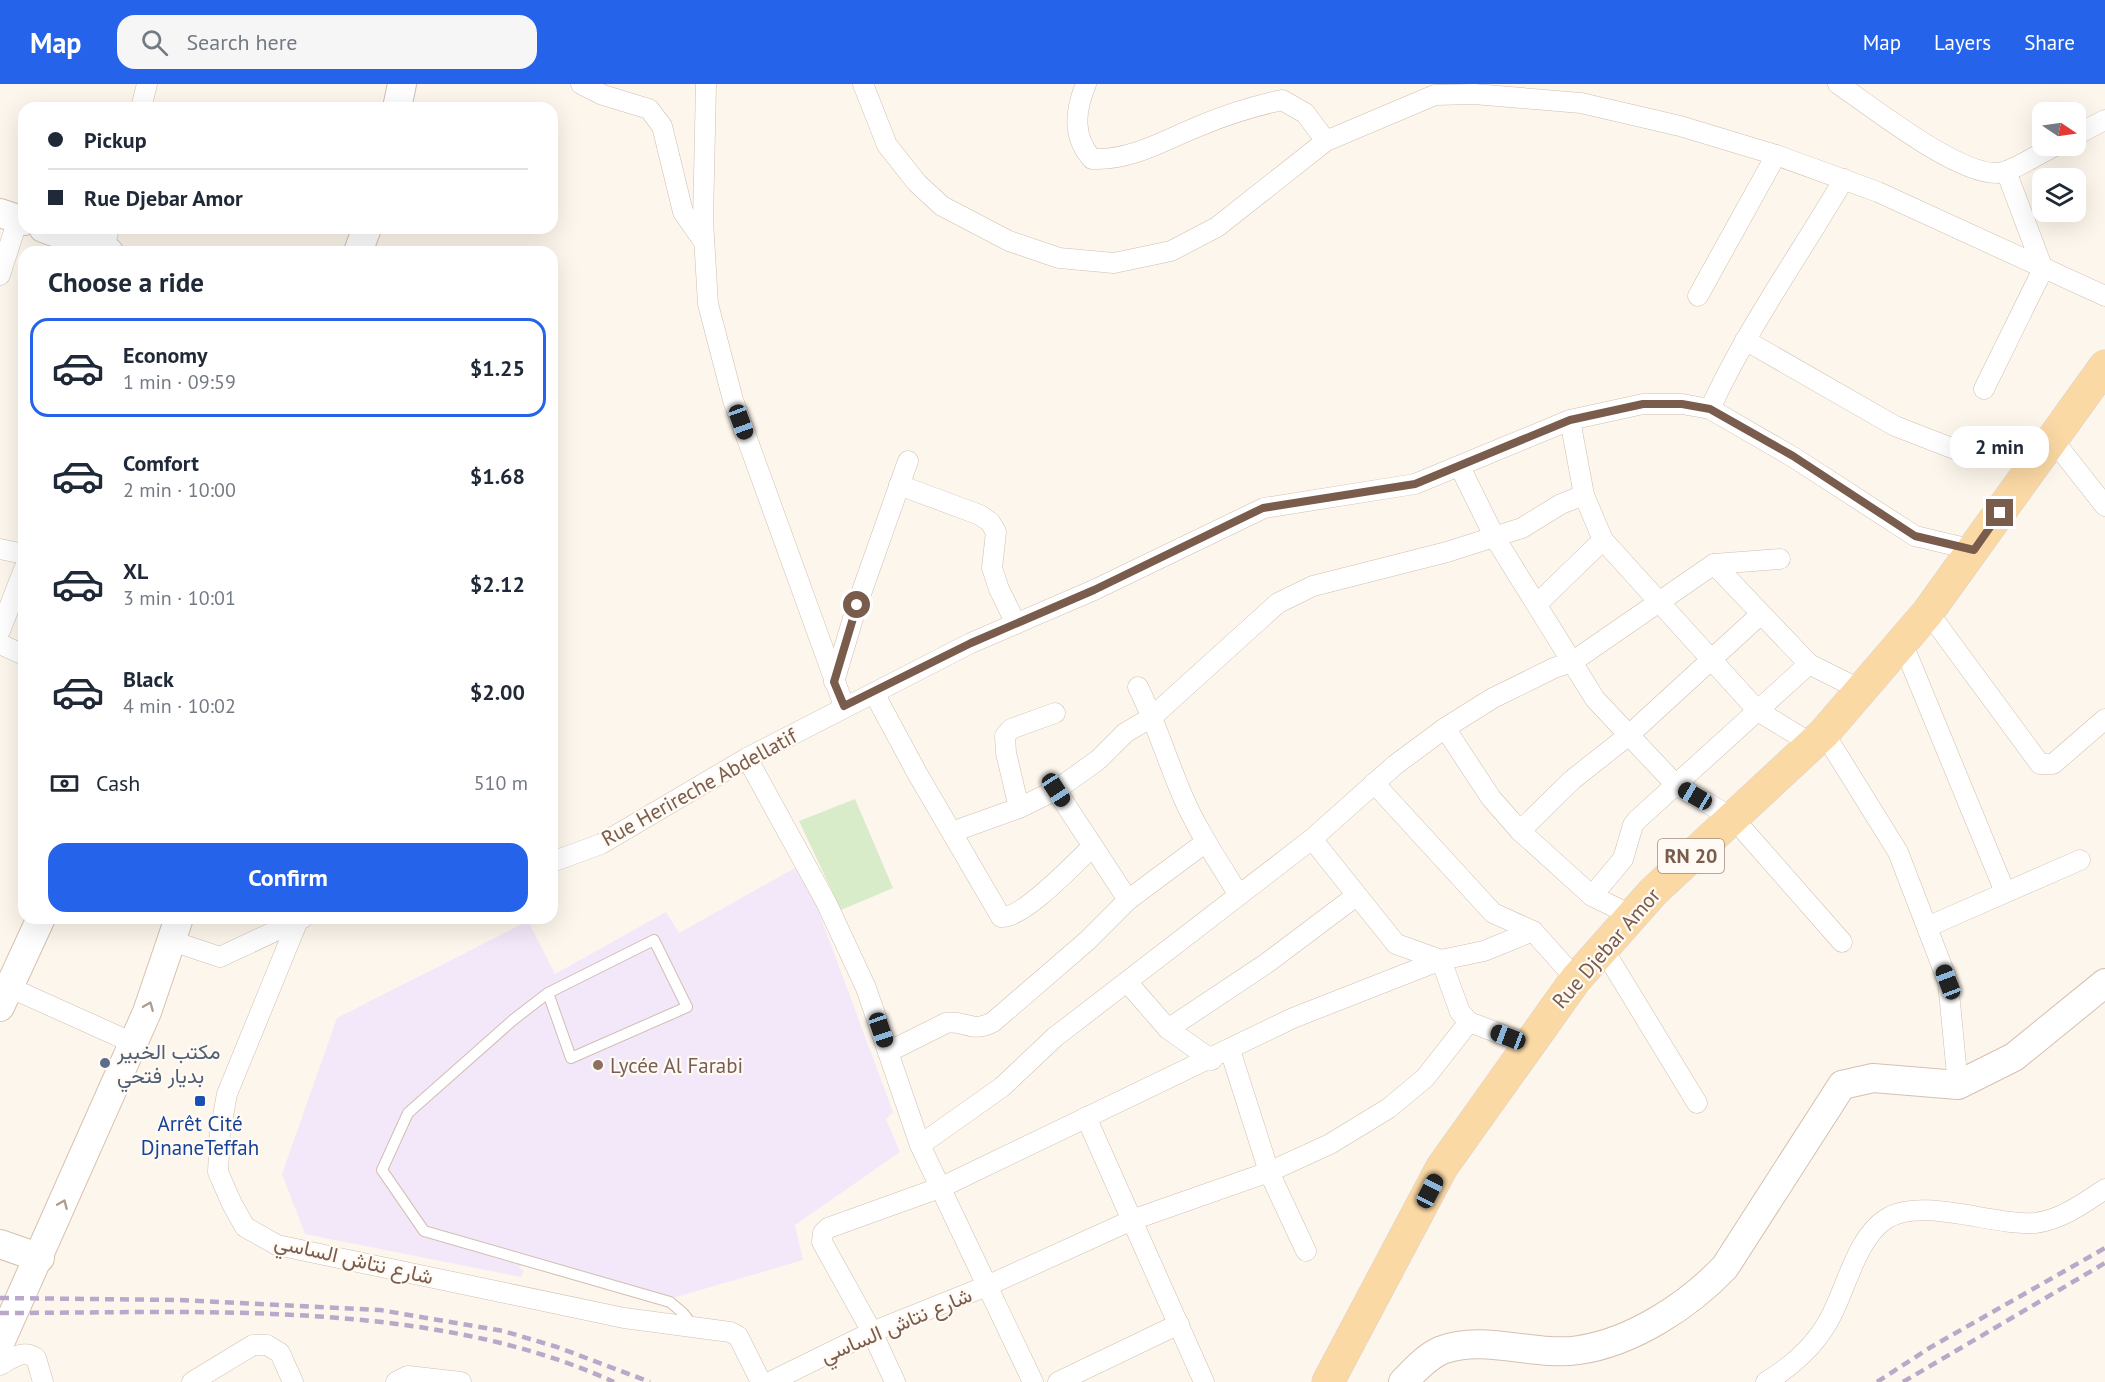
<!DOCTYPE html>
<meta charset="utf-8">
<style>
:root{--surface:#fff;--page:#f6f6f7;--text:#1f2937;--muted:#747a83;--line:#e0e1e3;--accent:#2563eb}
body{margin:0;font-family:"PT Sans",Vazirmatn,sans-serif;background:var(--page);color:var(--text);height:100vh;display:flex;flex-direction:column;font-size:22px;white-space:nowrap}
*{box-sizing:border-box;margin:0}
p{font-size:20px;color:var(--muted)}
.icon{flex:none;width:33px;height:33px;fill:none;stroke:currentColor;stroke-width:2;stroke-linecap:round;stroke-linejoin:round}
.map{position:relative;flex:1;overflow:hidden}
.details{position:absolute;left:18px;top:162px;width:540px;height:678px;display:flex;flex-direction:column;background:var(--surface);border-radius:18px;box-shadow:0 6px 24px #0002}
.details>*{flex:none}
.guide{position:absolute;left:18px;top:18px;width:540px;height:132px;border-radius:18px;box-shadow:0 6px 24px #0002;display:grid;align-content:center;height:132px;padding:0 30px;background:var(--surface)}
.needle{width:39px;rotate:103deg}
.controls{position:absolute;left:2032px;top:18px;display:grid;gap:12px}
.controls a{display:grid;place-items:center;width:54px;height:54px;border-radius:12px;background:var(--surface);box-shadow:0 6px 24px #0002;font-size:30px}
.end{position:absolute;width:27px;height:27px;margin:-14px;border:8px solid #7a5c4d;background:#fff;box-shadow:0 0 0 3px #fff}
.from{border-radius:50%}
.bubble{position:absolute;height:42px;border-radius:18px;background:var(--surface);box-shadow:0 6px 24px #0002;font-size:20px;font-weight:700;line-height:42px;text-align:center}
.car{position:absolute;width:18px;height:36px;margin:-18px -9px;border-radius:8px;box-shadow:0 0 4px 2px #0007;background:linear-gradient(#222 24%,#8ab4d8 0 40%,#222 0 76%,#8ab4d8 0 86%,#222 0)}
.guide b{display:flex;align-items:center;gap:21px;height:57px;font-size:22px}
.guide b+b{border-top:2px solid var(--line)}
.guide i{width:15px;height:15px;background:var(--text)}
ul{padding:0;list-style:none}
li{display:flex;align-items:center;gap:18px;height:99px;margin:0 12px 9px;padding:0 18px;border:3px solid transparent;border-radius:18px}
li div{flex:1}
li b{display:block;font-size:22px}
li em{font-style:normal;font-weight:700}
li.current{border-color:var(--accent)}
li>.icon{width:54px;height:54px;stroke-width:1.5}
h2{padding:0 30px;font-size:27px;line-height:72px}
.pay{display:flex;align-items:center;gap:15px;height:66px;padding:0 30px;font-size:22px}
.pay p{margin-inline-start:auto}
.cta{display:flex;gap:12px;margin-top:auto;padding:12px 30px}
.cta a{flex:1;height:69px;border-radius:18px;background:var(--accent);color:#fff;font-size:24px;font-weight:700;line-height:69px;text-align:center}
header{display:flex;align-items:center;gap:36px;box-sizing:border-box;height:84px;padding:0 30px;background:var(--accent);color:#fff}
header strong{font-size:28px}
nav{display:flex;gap:33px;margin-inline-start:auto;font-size:21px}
.search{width:420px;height:54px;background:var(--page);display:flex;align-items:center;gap:15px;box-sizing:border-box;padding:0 21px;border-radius:18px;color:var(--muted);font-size:22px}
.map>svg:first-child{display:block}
.education{fill:#f3e8fa}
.green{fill:#d8ecc9}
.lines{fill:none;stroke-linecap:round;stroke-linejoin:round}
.lane-casing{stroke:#d1beb0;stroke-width:12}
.street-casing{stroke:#d1beb0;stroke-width:21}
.secondary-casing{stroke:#d6c0b0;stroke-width:30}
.primary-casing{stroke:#dad1cd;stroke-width:33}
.lane{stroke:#fff;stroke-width:10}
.street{stroke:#fff;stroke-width:20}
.secondary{stroke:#fff;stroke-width:28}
.primary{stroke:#fbd9a5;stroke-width:32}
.rail{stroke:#b9a8c9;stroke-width:4.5;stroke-dasharray:9 6;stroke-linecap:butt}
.oneway{stroke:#af9d94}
.route{stroke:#7a5c4d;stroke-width:8}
.service-dot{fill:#5c6f8a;stroke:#fffaf3;stroke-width:2}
.education-dot{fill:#8d6e63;stroke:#fffaf3;stroke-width:2}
.transit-dot{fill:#1a4fb4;stroke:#fffaf3;stroke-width:2}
.labels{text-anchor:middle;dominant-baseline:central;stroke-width:4.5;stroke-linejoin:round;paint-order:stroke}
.shield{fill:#fffaf3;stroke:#a28b7f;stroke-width:1.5}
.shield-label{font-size:20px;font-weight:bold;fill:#7a5c4d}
.street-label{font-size:21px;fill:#7a5c4d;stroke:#fffaf3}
.service-label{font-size:21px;fill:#4e5e75;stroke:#fffaf3;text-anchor:start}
.education-label{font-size:21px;fill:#785e54;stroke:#fffaf3;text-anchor:start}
.transit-label{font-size:21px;fill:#164399;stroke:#fffaf3}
</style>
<header>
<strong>Map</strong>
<div class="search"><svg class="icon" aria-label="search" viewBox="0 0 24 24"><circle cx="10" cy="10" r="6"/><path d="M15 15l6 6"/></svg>Search here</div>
<nav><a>Map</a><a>Layers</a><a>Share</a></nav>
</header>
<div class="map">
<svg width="2105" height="1298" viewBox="0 0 2105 1298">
<rect width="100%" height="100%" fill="#fdf6ec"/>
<polygon class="education" points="795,784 814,815 893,1028 886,1035 900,1068 795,1141 803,1176 666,1216 528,1172 519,1184 524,1187 521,1193 305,1150 282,1090 337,934 528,837 555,890 666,828 679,849"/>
<polygon class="green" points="855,715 893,804 841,826 799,737"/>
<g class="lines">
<defs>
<polyline id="lane" points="548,909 571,974 687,923 654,856 548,909 513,936 408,1029 382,1086 424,1147 670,1218 683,1229 693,1242"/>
<g id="street">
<polyline points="581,0 603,11 649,25 662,42 683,128 704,158"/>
<polyline points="706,0 703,136 708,220 733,316 844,622"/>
<polyline points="863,0 887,61 917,99 942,122 1009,157 1059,174 1114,179 1171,167 1217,143 1326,57 1435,11 1474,10 1581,19 1680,42 1776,71 1878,108 2105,212"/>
<path d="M1086,0C1075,27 1072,52 1092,75C1132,77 1166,55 1202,41C1228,30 1255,22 1282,16L1305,29L1326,57"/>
<path d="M1838,0C1874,24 1956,90 1997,89C2011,89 2041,68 2055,62"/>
<polyline points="141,24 147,0"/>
<polyline points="2076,51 2105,36"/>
<polyline points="104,166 109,144"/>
<polyline points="0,191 18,135"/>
<polyline points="1698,212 1776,71"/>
<polyline points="1745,256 1895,342 1962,368"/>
<polyline points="1984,305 2043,185 2006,87"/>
<path d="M1710,325C1747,244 1799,172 1844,95"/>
<polyline points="1570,336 1584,411 1603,456 1758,627 1812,660"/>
<polyline points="2053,356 2105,422"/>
<polyline points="1460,383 1495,454 1595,615 1676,701 1733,734 1842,858"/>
<polyline points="899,401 980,431 990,438 996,448 992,484 999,505 1016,540"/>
<polyline points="0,465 24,470"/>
<polyline points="1714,480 1809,580 1861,606"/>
<polyline points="1537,520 1603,456"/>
<polyline points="1928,528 2040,680 2053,680 2105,635"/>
<polyline points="0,547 24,485"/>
<polyline points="1902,558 2005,808"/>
<polyline points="0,560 24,571"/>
<polyline points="834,598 857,521 908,377"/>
<path d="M1138,603C1155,637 1166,672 1180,706C1195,743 1218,777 1239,811"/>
<path d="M874,609L917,689L1001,833C1023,835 1076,778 1093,762"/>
<polyline points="1445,644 1491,714 1520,747 1572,696 1629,651 1761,530"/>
<polyline points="1824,649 1898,768 1948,898 1958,1001"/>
<polyline points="747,674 826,818 866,904 920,1061 1033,1298"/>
<polyline points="1374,699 1493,829 1533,847 1576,895"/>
<polyline points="1056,706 1128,816"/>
<polyline points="1019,724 1006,669 1005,652 1011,645 1055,629"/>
<polyline points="1520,747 1592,812 1631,831"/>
<polyline points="952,748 1019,724 1056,706 1098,676 1125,649 1152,633 1278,519 1313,502 1447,468 1522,444 1561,420 1584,411"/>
<polyline points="1312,755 1396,860 1441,876 1460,928 1469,938 1527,960"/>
<polyline points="552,778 601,760 747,674 971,559 1094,506 1264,424 1415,400 1570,336 1643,320 1682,320 1710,325 1793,373 1915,452 1974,466"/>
<polyline points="1592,812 1623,775 1633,741 1637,736 1809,580"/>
<polyline points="299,834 227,1010 220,1048 218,1088 232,1120 245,1143 277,1161 624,1234 730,1248 738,1252 761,1298"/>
<polyline points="1927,843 2080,776"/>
<polyline points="172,857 220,873 303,834"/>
<polyline points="1602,863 1697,1019"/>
<polyline points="0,899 133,959"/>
<polyline points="1128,899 1168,945 1212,976"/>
<polyline points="1168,945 1267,879 1356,812"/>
<polyline points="1230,966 1269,1088 1306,1167"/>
<path d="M888,968L946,939C965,935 971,950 993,938L1087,857L1128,816L1206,758"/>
<polyline points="1086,1033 1204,1298"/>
<polyline points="920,1061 1002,1003 1055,953 1312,755 1395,681 1445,644 1493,614 1554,584 1572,578 1714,480 1780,475"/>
<path d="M0,1281C13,1274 22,1265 36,1274L43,1298"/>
<polyline points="192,1298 253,1261 267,1261 280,1269 293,1298"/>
<polyline points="396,1298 408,1292 461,1298"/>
<polyline points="770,1298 872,1248 989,1201 1132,1136 1269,1088 1330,1060 1389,1024 1425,994 1469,938"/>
<polyline points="895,1298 872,1248 822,1158 823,1149 828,1144 942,1103 1293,934 1441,876 1484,867 1533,847"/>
<polyline points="1058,1298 1179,1240"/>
<path d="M1766,1298C1792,1282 1816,1261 1830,1234C1846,1205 1857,1153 1886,1135C1921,1112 1993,1142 2035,1139C2061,1136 2084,1119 2105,1105"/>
</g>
<g id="secondary">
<polyline points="397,24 402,0"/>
<polyline points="0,129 24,137"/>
<polyline points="43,144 109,168"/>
<polyline points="358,168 367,144"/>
<polyline points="0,923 41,834"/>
<polyline points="0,1160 40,1174"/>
<polyline points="0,1259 147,928 179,834"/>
<path d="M1403,1298C1414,1287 1427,1272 1442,1266C1485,1250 1535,1273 1579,1266C1633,1258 1689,1221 1725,1183L1842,1001L1873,994L1958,1001L2014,973L2105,899"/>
</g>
<polyline id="primary" points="1328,1298 1442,1083 1576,895 1653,808 1824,649 1928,528 2105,282"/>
</defs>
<use href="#lane" class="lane-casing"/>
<use href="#street" class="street-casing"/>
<use href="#secondary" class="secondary-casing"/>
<use href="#primary" class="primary-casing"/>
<use href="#lane" class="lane"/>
<use href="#street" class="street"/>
<use href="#secondary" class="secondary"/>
<use href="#primary" class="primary"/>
<g class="rail">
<polyline points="0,1214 180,1216 380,1226 503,1247 557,1263 650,1298"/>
<path d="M0,1229C197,1229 431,1214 614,1298"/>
<polyline points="1877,1298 1931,1263 2105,1164"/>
<polyline points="1903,1298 2105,1179"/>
</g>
</g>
<defs><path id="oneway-chevron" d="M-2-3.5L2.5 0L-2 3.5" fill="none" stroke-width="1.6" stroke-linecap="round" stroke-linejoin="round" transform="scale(1.5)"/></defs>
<g class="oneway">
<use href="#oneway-chevron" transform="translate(149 922) rotate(-68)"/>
<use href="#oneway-chevron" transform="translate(63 1120) rotate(-67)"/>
</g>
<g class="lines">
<polyline class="route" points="857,521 834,598 844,622 971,559 1094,506 1263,424 1415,400 1570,336 1643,320 1682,320 1710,325 1793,372 1915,452 1974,466 2000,429"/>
</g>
<circle class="service-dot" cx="105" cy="979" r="6"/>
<circle class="education-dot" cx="598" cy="981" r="6"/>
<rect class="transit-dot" x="194" y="1011" width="12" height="12" rx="3"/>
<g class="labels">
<rect class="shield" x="1658" y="755" width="66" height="34" rx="4.5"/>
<g class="shield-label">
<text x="1691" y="772">RN 20</text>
</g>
<g class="street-label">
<text transform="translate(699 703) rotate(-29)">Rue Herireche Abdellatif</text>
<text transform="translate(1606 864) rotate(-49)">Rue Djebar Amor</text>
<text transform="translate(354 1175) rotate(13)">شارع نتاش الساسي</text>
<text transform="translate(896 1241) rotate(-23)">شارع نتاش الساسي</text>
</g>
<g class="service-label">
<text x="117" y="967">مكتب الخبير<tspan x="117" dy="24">بديار فتحي</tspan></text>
</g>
<g class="education-label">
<text x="610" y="981">Lycée Al Farabi</text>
</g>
<g class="transit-label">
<text x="200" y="1039">Arrêt Cité<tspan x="200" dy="24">DjnaneTeffah</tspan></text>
</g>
</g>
</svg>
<div class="controls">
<a><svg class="needle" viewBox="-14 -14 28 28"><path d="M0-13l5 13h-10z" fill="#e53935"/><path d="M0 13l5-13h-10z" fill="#747a83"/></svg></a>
<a><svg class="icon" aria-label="layers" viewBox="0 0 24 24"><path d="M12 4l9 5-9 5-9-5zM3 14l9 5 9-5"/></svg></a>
</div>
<i class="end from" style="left:857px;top:521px"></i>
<i class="end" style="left:2000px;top:429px"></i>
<div class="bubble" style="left:1950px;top:342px;width:99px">2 min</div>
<i class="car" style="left:741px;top:338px;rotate:160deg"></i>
<i class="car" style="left:1056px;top:706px;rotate:147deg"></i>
<i class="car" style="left:1695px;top:712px;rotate:300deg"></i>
<i class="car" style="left:1948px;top:898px;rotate:339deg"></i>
<i class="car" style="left:881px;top:946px;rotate:161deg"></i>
<i class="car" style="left:1508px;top:953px;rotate:291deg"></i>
<i class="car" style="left:1430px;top:1107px;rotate:27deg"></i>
<div class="guide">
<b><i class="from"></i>Pickup</b>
<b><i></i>Rue Djebar Amor</b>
</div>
<section class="details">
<h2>Choose a ride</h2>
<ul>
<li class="current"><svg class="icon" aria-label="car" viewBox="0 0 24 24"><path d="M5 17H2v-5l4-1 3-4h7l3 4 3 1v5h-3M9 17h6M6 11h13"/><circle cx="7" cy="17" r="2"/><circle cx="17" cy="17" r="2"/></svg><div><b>Economy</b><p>1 min · 09:59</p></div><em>$1.25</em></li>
<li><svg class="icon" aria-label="car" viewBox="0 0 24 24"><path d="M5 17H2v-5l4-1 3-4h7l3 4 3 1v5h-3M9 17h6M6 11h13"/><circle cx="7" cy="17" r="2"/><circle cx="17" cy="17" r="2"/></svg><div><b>Comfort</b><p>2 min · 10:00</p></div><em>$1.68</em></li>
<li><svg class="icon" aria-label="car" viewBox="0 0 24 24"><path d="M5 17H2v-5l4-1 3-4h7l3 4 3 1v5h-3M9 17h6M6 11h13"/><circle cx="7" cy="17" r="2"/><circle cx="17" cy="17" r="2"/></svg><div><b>XL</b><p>3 min · 10:01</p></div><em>$2.12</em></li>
<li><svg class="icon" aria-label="car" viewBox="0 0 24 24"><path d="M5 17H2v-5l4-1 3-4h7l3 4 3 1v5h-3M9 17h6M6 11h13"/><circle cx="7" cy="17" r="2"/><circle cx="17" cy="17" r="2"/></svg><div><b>Black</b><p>4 min · 10:02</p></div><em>$2.00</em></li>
</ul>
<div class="pay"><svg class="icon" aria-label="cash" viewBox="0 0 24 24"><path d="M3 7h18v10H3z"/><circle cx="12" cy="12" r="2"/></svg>Cash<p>510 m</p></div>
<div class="cta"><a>Confirm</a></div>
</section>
</div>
